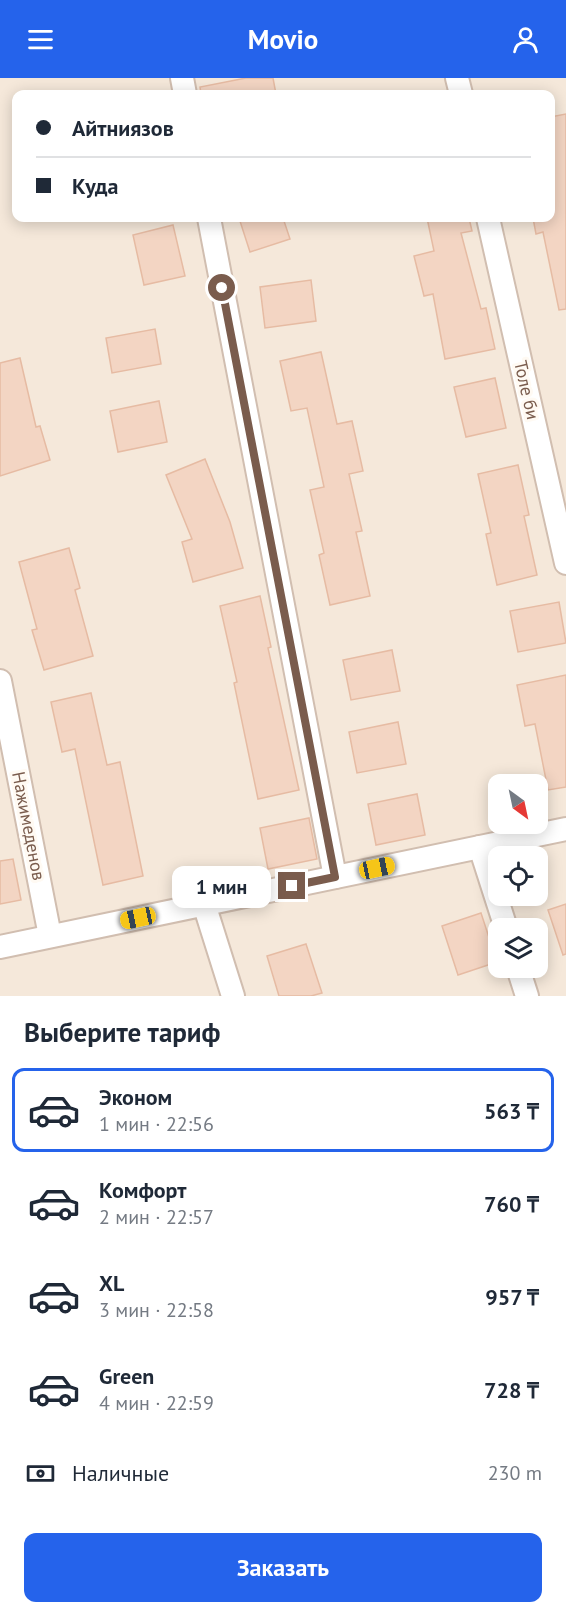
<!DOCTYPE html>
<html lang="ru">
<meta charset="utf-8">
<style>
:root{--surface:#fff;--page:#f6f6f7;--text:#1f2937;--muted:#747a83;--line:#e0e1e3;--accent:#2563eb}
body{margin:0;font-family:"PT Sans",sans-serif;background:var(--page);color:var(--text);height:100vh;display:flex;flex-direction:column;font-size:22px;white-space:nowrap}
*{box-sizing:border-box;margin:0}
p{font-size:20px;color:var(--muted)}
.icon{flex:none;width:33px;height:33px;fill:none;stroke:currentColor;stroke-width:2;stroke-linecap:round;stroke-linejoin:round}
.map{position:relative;height:918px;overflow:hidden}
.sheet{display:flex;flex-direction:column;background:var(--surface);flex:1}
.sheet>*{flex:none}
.guide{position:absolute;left:12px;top:12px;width:543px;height:132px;border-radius:12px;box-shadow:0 3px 15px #0003;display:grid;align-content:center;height:132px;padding:0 24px;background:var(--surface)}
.needle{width:39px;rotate:147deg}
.fabs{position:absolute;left:488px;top:696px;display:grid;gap:12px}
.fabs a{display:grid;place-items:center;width:60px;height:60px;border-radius:12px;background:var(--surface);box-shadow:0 3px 15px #0003;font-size:30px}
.end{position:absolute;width:27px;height:27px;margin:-14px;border:8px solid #7a5c4d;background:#fff;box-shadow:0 0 0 3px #fff}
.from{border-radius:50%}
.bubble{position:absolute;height:42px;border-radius:12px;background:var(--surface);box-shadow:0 3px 15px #0003;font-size:20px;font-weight:800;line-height:42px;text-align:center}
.car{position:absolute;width:18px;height:36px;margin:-18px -9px;border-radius:8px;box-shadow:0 0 4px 2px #0007;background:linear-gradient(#f5c518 24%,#345 0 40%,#f5c518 0 76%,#345 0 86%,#f5c518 0)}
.guide b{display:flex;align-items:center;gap:21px;height:57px;font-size:22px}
.guide b+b{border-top:2px solid var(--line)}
.guide i{width:15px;height:15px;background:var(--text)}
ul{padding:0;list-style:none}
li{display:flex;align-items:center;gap:18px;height:84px;margin:0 12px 9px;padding:0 12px;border:3px solid transparent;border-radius:12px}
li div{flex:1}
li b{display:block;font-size:22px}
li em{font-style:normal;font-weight:800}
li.on{border-color:var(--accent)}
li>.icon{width:54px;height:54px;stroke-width:1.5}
h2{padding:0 24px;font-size:27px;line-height:72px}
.pay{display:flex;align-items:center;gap:15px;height:66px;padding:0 24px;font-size:22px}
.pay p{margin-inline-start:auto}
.cta{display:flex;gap:12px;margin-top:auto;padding:12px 24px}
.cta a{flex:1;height:69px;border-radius:12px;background:var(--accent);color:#fff;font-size:24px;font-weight:800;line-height:69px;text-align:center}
header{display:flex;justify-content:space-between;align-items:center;height:78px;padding:0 24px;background:var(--accent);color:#fff;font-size:27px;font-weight:800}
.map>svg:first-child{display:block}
.residential{fill:#f5e8da;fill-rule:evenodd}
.building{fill:#f3d5c3;stroke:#e6bba3;stroke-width:1.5}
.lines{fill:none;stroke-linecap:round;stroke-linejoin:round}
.minor-casing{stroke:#d1beb0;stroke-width:26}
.minor{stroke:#fff;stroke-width:22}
.route{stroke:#7a5c4d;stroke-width:8}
.labels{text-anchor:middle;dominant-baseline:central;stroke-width:6;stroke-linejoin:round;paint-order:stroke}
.street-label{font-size:18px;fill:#7a5c4d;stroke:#fffaf3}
</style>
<header><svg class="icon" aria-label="menu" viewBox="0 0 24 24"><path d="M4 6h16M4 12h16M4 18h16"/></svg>Movio<svg class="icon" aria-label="person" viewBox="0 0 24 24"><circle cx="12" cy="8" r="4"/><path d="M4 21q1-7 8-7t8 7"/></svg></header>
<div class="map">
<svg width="566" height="918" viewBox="0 0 566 918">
<rect width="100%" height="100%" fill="#fdf6ec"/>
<path class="residential" d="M0,0H566V918H0ZM16,16H550V140H16ZM498,706H537V746H498ZM498,778H537V818H498ZM498,850H537V890H498Z"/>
<g class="building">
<polygon points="246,0 273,0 276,16 201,16 200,9"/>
<polygon points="566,36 566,231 559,232 543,154 536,156 533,140 550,140 550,39"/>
<polygon points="239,140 283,140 290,161 250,174"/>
<polygon points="427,140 469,140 472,153 461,155 481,231 486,230 495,271 445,281 433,216 424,218 414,178 434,173"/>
<polygon points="173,147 185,198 144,207 133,157"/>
<polygon points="311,202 316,243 265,250 260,209"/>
<polygon points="155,251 161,286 112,295 106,260"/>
<polygon points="321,274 337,346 352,343 363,393 349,396 362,453 356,454 370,518 330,527 319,477 324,475 310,412 324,409 307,330 291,333 280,283"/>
<polygon points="20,280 36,349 40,348 50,382 0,398 0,285"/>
<polygon points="495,300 506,350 466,359 454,309"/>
<polygon points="159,323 167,364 118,374 110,333"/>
<polygon points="205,381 230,444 243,490 193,504 182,464 192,461 166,397"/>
<polygon points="518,387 529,437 524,438 537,497 497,507 486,456 491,455 478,396"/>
<polygon points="69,470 80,510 75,512 93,578 44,592 32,552 37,551 19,484"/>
<polygon points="260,518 271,569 268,570 299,712 258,721 234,605 237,604 220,528"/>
<polygon points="559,524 566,565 518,574 510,533"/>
<polygon points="392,572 400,613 351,622 343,582"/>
<polygon points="566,597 566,709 548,712 535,646 525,648 517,607"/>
<polygon points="91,615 107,687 120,684 143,798 103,807 75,671 62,674 51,624"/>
<polygon points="398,644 406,686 357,695 349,654"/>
<polygon points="417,716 425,757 376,767 368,726"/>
<polygon points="309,740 317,781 268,791 260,750"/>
<polygon points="13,781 21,822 0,826 0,783"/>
<polygon points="566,826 566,876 563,877 548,832"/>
<polygon points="481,835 497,884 458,897 442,848"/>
<polygon points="306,866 322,915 311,918 279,918 267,878"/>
</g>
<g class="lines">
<defs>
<g id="minor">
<polyline points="182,0 185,16"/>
<polyline points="457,0 461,16"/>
<polyline points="209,140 335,799"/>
<polyline points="488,140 566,485"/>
<polyline points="0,603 50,858"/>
<polyline points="480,769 506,850"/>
<polyline points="204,826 233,918"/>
<polyline points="0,869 566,751"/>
<polyline points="518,890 527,918"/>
</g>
</defs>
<use href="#minor" class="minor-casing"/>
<use href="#minor" class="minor"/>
</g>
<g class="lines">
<polyline class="route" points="222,210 335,799 292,808"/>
</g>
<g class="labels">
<g class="street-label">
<text transform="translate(527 312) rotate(77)">Толе би</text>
<text transform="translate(29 748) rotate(79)">Нажимеденов</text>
</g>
</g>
</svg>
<div class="fabs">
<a><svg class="needle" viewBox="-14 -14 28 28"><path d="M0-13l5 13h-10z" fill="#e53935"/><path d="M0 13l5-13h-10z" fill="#747a83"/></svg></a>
<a><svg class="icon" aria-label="locate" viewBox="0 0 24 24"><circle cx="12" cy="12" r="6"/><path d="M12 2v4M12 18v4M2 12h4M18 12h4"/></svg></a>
<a><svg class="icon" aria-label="layers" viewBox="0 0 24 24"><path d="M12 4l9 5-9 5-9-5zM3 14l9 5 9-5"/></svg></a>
</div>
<i class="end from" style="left:222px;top:210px"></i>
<i class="end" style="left:292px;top:808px"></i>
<div class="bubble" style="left:172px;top:788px;width:99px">1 мин</div>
<i class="car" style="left:377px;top:790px;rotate:78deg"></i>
<i class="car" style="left:138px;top:840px;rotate:258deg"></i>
<div class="guide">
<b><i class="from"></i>Айтниязов</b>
<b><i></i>Куда</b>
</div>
</div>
<section class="sheet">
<h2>Выберите тариф</h2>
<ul>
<li class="on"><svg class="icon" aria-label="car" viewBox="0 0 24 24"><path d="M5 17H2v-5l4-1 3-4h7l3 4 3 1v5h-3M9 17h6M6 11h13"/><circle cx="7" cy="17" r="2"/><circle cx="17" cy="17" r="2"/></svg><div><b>Эконом</b><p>1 мин · 22:56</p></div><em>563 ₸</em></li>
<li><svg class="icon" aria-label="car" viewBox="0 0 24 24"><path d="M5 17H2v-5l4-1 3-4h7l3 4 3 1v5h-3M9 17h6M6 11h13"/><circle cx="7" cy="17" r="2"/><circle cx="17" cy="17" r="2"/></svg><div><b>Комфорт</b><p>2 мин · 22:57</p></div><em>760 ₸</em></li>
<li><svg class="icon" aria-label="car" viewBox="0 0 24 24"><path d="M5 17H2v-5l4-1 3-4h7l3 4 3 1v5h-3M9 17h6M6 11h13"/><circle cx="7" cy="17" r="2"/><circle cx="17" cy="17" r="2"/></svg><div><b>XL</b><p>3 мин · 22:58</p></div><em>957 ₸</em></li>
<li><svg class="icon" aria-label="car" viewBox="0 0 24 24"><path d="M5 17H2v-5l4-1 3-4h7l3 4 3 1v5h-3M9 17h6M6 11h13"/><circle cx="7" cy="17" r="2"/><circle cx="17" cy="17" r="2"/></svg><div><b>Green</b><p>4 мин · 22:59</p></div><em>728 ₸</em></li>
</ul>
<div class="pay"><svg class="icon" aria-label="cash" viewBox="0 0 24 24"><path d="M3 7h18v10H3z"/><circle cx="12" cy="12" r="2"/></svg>Наличные<p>230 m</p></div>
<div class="cta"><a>Заказать</a></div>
</section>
